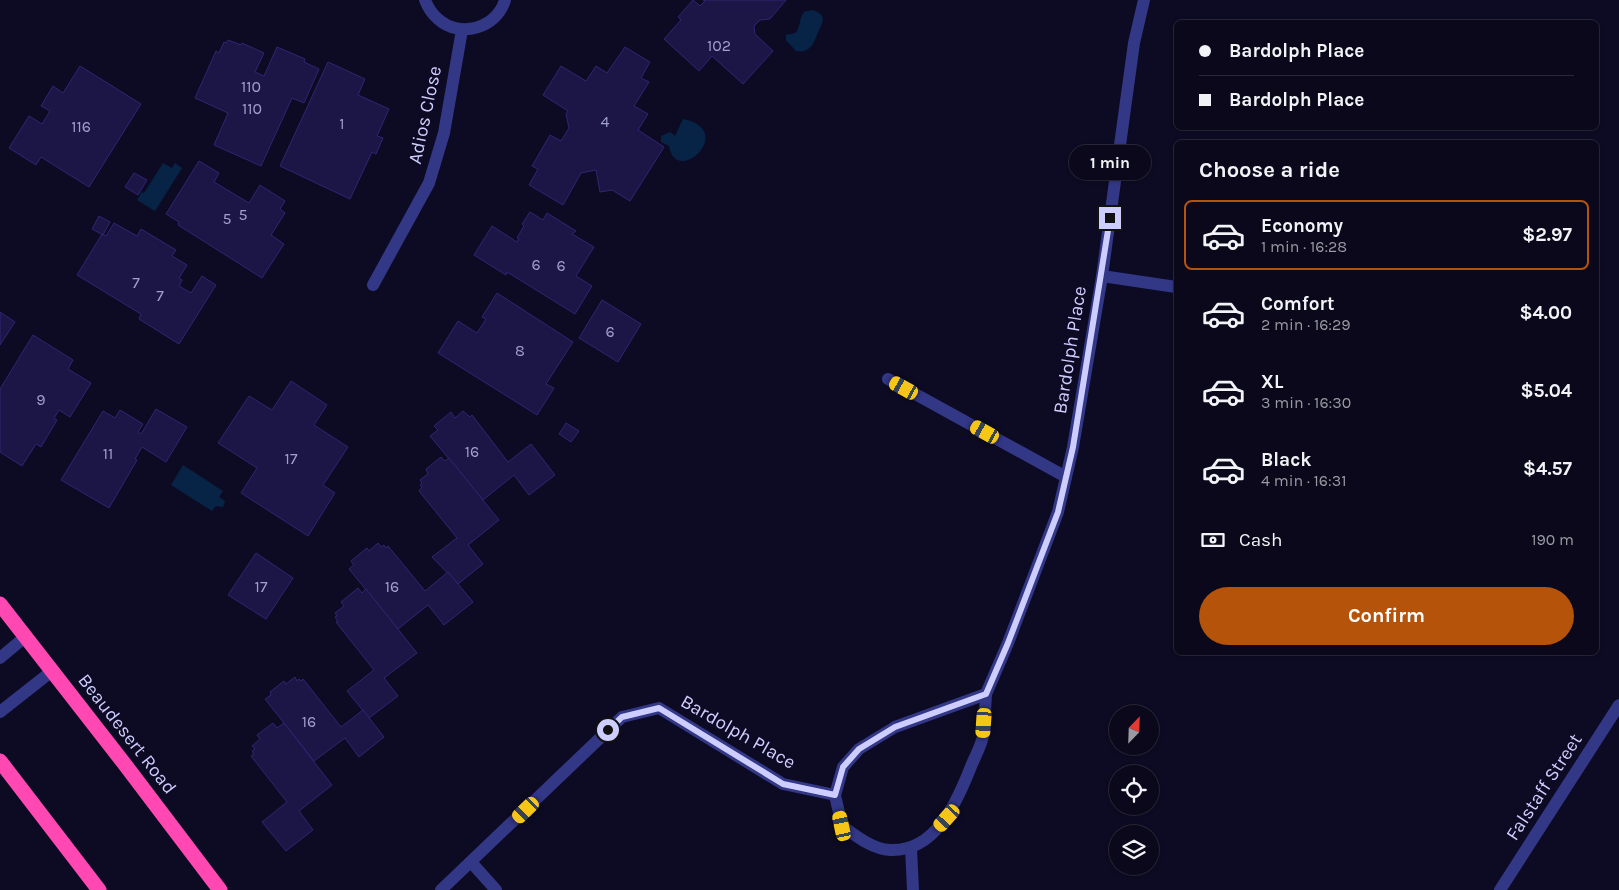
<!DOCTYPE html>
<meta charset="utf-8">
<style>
:root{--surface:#0a081a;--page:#131123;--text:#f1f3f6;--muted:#999aa2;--line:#2a2939;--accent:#b45309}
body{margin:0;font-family:Karla,sans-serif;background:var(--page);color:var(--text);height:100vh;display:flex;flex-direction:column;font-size:19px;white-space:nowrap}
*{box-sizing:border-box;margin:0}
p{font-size:16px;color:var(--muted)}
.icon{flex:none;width:28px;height:28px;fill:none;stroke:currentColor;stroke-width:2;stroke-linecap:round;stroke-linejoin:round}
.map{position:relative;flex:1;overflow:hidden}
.sheet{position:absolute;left:1174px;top:140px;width:425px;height:515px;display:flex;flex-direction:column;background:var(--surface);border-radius:8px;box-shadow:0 1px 4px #0004,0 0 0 1px var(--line)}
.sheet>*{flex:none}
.banner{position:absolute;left:1174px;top:20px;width:425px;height:110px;border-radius:8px;box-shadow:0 1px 4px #0004,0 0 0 1px var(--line);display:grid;align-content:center;height:110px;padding:0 25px;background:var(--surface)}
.needle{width:32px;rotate:23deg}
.controls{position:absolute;left:1109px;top:705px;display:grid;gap:10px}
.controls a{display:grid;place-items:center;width:50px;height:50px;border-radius:50%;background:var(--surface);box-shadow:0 1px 4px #0004,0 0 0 1px var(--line);font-size:25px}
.end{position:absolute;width:22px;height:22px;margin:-11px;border:6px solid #cecdff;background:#111;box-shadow:0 0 0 2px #111}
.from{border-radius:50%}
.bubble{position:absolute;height:35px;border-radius:18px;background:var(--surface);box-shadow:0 1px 4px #0004,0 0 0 1px var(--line);font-size:16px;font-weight:700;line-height:35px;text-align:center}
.car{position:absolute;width:15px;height:30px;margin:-15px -8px;border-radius:6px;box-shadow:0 0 4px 1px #0007;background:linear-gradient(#f5c518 24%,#345 0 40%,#f5c518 0 76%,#345 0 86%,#f5c518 0)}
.banner b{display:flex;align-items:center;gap:18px;height:48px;font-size:19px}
.banner b+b{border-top:1px solid var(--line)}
.banner i{width:12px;height:12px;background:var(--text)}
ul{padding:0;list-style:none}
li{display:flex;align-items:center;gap:15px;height:70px;margin:0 10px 8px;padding:0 15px;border:2px solid transparent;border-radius:8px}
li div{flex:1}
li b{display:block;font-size:19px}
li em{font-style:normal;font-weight:700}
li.on{border-color:var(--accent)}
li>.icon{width:45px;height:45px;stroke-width:1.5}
h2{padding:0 25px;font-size:22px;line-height:60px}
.pay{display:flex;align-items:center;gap:12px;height:55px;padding:0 25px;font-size:19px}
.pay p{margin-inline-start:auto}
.cta{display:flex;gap:10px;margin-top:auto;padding:10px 25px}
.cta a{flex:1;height:58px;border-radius:30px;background:var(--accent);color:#fff;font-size:20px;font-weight:700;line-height:58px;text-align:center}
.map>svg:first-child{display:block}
.water{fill:#072446}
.building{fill:#1b1645;stroke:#2e2674}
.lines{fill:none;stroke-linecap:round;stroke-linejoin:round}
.minor{stroke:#323786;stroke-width:12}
.highway{stroke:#ff48b1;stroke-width:15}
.route{stroke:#cecdff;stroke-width:6}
.labels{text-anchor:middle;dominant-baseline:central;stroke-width:5;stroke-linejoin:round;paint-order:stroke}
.number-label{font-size:16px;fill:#a19fd0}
.street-label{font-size:19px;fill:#cecdff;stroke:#0d0b23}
</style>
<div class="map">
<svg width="1619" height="890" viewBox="0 0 1619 890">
<rect width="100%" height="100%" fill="#0d0b23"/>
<g class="water">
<path d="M812,10C826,14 824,20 819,30C814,42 811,54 796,51L786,40V35C789,34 793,34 795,33C800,30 799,18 804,12Z"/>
<path d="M683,119C738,130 676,188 669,146L661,142V136L670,132L675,136Z"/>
<polygon points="163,163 172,168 175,163 182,168 155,211 137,200 142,192 144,193"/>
<polygon points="183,465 223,491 219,497 225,501 223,507 216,506 212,511 171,485"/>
</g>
<g class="building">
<polygon points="693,0 700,6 705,1 703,0 786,0 770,19 760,20 754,26 755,34 773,51 743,84 712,56 699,71 664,39 681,20 678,17"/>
<polygon points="228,40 241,45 242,43 264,53 255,72 264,76 277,47 305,59 304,62 319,69 304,103 292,98 261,166 214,145 228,113 195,98 216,51 219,53 224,42 226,43"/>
<polygon points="625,47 650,62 641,78 649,82 634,106 648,114 638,130 664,147 630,201 612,190 600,192 596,170 581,173 563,205 529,185 538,169 532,166 550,135 561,141 569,128 566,114 568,111 543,95 561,66 586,81 596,66 607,73"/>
<polygon points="328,62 365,79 358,95 389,109 377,136 383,138 376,154 372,152 350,199 280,166"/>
<polygon points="80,66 141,104 89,187 41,157 36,165 9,148 29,116 42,124 50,111 41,106 53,86 63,93"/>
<polygon points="199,161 219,173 214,182 249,203 260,185 285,201 280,209 285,213 271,235 284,244 262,278 178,225 179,222 166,214"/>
<polygon points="134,173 147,180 138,195 125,187"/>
<polygon points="530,212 543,220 547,213 576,231 572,234 594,247 576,276 592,286 575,314 507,272 506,275 474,255 492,226 517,242 519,239 517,238 524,226 522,224"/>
<polygon points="99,216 110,222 103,235 92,229"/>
<polygon points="114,223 137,236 141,229 176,250 172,256 187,265 179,278 182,280 179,286 191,293 202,276 216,285 179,344 139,319 141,314 77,275 102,234 106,236"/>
<polygon points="497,293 573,342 546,384 554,388 537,415 438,353 458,321 477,333 486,319 482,317"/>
<polygon points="602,300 641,324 618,362 579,338"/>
<polygon points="0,312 15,322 0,345"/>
<polygon points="33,335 73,360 68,369 91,383 70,417 59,410 54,418 57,420 41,447 36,444 22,466 0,452 0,389"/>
<polygon points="291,381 327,405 314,425 348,447 323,485 335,493 308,536 241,493 257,468 218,443 249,396 272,410"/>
<polygon points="156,409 187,427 166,462 142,447 135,459 137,460 109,508 61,480 103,411 115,418 120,410 143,424 138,432 141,434"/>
<polygon points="463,411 470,417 472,415 508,462 531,444 555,475 529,495 514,475 483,500 430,436 438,430 434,426 451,412 455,418"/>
<polygon points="566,423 579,431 571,442 559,434"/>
<polygon points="441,457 445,461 449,458 499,520 468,545 483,564 458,584 432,557 457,538 419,491 422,487 420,485 422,483 420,480 428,474 426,469"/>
<polygon points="378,543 381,547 384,545 386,548 388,546 425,591 448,572 473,602 444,625 428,605 398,629 349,569 354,565 351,561 367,548 369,551"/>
<polygon points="256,553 293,578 266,619 228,595"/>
<polygon points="358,588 362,593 366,589 417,653 384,678 398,696 369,718 347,691 374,670 336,622 338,621 335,617 337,616 335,613 344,606 341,602"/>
<polygon points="295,677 297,681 299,679 301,681 303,679 341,727 363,710 384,737 359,757 345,738 314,761 265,699 271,695 270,692 284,681 286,684"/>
<polygon points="273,723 277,728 284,723 332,785 299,811 313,830 286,851 262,822 287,802 251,756 254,754 252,751 255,749 252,746 260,739 257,735"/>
</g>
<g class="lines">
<g class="minor">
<path d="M425,0C428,8 432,14 438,19C460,39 497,28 505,0"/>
<polyline points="1102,276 1176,287"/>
<polyline points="373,285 429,183 444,133 462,30"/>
<polyline points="888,379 1066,477"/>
<polyline points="0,658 25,637"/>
<polyline points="986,694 1008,643 1058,512 1073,447 1102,276 1134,43 1144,0"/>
<path d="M986,694C985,708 985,723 983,736C981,747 974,758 970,769C956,804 935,852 890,850C872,849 856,836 842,826L835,795L843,767L859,749L895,727Z"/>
<polyline points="0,712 52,671"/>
<polyline points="911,848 913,890"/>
<polyline points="471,862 496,890"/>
<polyline points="441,890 622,717 659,708 783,784 835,795"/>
<polyline points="1500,890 1619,705"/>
</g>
<g class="highway">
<polyline points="0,604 123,762 220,890"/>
<polyline points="0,761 99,890"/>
</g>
</g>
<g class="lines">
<polyline class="route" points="608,730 622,717 659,708 783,784 835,795 843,767 859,749 895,727 986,694 1008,643 1058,512 1073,447 1110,218"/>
</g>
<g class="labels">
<g class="number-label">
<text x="719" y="45">102</text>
<text x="251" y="86">110</text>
<text x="252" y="108">110</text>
<text x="605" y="121">4</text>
<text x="342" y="123">1</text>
<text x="81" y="126">116</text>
<text x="243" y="214">5</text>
<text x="227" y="218">5</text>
<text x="536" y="264">6</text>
<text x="561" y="265">6</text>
<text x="136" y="282">7</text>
<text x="160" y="295">7</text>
<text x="610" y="331">6</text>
<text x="520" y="350">8</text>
<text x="41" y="399">9</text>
<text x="472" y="451">16</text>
<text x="108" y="453">11</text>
<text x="291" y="458">17</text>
<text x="261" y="586">17</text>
<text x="392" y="586">16</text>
<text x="309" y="721">16</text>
</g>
<g class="street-label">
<text transform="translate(425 115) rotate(-78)">Adios Close</text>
<text transform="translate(1070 350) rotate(-81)">Bardolph Place</text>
<text transform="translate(738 732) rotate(30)">Bardolph Place</text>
<text transform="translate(127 734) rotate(52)">Beaudesert Road</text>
<text transform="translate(1544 787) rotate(-57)">Falstaff Street</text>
</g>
</g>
</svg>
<div class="controls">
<a><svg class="needle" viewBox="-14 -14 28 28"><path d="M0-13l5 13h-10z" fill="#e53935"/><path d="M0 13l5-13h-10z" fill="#999aa2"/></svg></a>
<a><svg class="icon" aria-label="locate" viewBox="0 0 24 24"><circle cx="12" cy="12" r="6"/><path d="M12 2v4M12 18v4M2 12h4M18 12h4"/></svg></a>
<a><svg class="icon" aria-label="layers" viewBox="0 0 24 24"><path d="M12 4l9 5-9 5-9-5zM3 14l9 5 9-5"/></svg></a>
</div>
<i class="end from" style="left:608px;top:730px"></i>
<i class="end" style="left:1110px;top:218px"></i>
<div class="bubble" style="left:1069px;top:145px;width:82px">1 min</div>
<i class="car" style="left:904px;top:388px;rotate:299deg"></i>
<i class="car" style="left:985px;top:432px;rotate:299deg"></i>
<i class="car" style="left:984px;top:723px;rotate:184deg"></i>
<i class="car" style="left:526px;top:810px;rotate:226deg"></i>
<i class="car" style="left:947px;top:818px;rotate:222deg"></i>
<i class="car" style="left:842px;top:826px;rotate:348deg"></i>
<div class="banner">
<b><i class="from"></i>Bardolph Place</b>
<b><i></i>Bardolph Place</b>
</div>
<section class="sheet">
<h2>Choose a ride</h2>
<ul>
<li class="on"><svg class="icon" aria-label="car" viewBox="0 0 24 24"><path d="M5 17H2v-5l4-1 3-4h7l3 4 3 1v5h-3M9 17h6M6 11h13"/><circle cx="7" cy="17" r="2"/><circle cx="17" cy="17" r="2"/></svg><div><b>Economy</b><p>1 min · 16:28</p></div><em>$2.97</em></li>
<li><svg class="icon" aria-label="car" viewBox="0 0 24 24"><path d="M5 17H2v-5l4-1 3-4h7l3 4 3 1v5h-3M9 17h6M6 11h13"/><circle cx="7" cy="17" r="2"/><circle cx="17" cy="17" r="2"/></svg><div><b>Comfort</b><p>2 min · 16:29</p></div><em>$4.00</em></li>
<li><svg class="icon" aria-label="car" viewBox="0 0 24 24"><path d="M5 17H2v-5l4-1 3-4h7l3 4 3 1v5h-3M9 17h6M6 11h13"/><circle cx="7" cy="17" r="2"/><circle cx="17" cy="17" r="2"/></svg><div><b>XL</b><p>3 min · 16:30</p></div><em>$5.04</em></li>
<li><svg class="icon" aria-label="car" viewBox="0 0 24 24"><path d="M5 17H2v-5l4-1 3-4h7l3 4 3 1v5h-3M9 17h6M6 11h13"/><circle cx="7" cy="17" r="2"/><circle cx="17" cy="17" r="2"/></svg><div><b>Black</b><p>4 min · 16:31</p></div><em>$4.57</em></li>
</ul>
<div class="pay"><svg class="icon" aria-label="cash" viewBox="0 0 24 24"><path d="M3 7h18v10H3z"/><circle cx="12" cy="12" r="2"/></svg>Cash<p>190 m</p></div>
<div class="cta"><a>Confirm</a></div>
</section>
</div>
